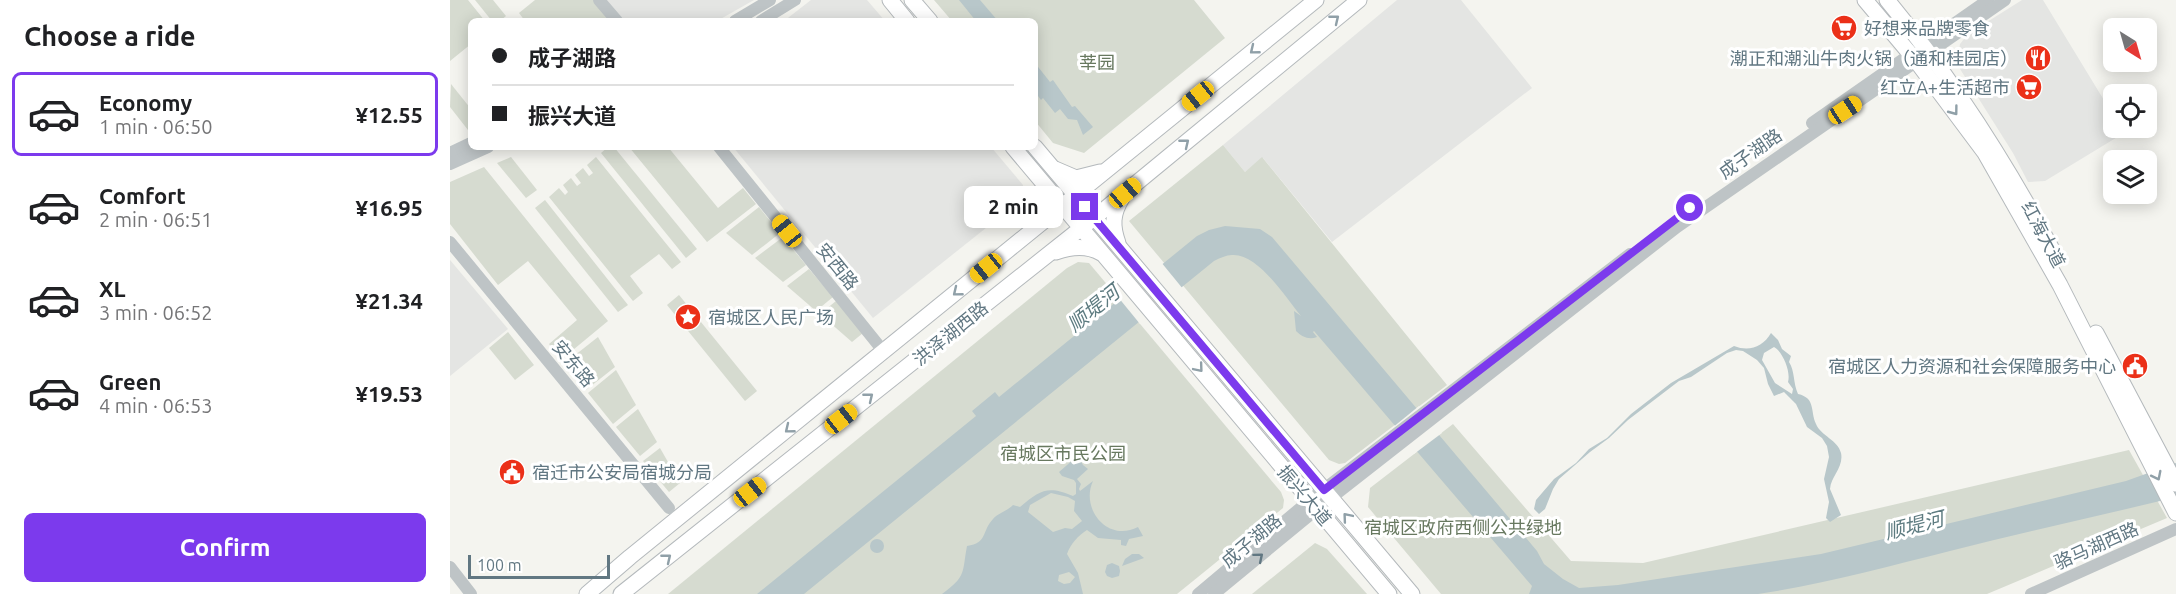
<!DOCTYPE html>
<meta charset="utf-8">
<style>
:root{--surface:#fff;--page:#f6f6f6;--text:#202124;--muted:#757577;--line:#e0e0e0;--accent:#7c3aed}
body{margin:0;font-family:Ubuntu,"Noto Sans SC",sans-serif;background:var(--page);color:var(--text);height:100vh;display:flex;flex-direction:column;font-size:22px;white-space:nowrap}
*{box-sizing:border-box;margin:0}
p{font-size:20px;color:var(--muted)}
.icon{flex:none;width:33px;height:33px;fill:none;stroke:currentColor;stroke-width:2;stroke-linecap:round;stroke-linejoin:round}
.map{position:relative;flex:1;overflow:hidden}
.drawer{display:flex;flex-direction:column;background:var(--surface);width:450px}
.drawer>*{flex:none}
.hud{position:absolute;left:18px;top:18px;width:570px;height:132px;border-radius:9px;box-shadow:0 3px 15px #0003;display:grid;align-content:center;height:132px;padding:0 24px;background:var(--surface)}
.needle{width:39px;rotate:143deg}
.controls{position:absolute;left:1653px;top:18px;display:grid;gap:12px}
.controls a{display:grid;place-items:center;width:54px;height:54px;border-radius:9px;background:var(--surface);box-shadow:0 3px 15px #0003;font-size:30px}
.scale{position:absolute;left:18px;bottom:15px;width:142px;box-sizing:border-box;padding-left:6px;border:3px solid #617782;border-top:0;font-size:16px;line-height:21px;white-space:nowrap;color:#617782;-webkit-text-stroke:4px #fff;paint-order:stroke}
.end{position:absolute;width:27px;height:27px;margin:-14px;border:8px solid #7c3aed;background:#fff;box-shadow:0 0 0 3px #fff}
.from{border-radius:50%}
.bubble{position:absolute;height:42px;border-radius:9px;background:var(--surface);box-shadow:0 3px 15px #0003;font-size:20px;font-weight:700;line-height:42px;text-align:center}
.car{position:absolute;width:18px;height:36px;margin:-18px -9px;border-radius:8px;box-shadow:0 0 4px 2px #0007;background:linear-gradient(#f5c518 24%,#345 0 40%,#f5c518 0 76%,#345 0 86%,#f5c518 0)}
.hud b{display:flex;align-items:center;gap:21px;height:57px;font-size:22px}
.hud b+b{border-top:2px solid var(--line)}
.hud i{width:15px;height:15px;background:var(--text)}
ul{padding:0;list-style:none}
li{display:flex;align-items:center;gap:18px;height:84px;margin:0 12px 9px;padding:0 12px;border:3px solid transparent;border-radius:9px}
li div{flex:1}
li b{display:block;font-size:22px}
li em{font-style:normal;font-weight:700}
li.active{border-color:var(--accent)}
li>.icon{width:54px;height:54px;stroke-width:1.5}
h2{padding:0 24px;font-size:27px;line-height:72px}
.primary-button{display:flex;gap:12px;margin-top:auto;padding:12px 24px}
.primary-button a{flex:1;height:69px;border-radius:9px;background:var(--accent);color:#fff;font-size:24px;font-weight:700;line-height:69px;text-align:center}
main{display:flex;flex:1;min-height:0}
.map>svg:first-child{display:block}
.built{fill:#e4e5e3}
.green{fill:#d6dbd0}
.water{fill:#b8c7ca;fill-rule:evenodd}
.pier{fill:#f4f4ef}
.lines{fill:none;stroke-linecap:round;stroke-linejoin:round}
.major-casing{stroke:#b4b9bc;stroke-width:17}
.minor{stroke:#bec4c6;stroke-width:12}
.major{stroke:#fff;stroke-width:15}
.oneway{stroke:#90a0a8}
.oneway2{stroke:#617782}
.route{stroke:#7c3aed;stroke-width:8}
.labels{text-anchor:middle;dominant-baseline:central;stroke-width:6;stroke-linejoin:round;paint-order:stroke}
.poi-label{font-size:18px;fill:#617782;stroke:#fff;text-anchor:start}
.park-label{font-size:18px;fill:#687960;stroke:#fff}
.street-label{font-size:18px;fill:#617782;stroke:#fff}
.water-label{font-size:20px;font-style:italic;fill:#5d7b80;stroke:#fff}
</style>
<main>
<section class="drawer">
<h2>Choose a ride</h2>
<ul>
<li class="active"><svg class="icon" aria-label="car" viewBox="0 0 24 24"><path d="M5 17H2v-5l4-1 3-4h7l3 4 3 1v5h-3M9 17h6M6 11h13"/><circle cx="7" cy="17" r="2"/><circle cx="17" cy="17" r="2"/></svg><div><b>Economy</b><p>1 min · 06:50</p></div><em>¥12.55</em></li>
<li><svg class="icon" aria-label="car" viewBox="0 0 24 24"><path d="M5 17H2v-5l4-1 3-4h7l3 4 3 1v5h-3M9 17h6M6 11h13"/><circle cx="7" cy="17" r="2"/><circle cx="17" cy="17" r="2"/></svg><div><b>Comfort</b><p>2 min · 06:51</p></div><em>¥16.95</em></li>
<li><svg class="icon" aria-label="car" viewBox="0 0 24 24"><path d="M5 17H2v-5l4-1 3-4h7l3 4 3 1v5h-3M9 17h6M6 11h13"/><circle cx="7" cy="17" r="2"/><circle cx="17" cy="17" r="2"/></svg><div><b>XL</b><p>3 min · 06:52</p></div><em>¥21.34</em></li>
<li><svg class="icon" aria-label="car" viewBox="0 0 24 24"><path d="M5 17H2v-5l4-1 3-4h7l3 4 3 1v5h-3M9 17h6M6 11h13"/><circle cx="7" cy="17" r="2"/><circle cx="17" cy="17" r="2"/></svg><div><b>Green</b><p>4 min · 06:53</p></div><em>¥19.53</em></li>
</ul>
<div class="primary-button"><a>Confirm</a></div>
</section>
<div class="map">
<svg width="1726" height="594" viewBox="0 0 1726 594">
<rect width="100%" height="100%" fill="#f4f4ef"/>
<g class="built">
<polygon points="156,0 304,0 267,21 173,21"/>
<polygon points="361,0 417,0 435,21 334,21"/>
<polygon points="947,0 1011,0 1082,88 882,242 813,158 795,172 773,145"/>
<polygon points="1572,0 1593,0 1663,115 1664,128 1671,128 1674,133 1595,181 1578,182 1563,153 1510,69 1508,57 1510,44 1518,34"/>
<polygon points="283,147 541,147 573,185 571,200 423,318"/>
<polygon points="0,260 58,329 0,376"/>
</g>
<g class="green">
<polygon points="0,0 18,0 35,21 21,21 21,44 0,61"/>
<polygon points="25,0 43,0 56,16 50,21 42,21"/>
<polygon points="85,0 143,0 160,21 75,21 69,13"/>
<polygon points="484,0 744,0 775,38 634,153 603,143 585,121 585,21 502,21"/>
<polygon points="1,84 21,109 21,129 18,130 0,107"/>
<polygon points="773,145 795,172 812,157 997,385 895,463 889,464 879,460 679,221"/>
<polygon points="158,147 164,147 247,249 236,258 151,153"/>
<polygon points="179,147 218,147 268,208 293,188 306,204 257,242"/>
<polygon points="61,157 87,190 76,198 47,163"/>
<polygon points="146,157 231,262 222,269 209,254 180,276 193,293 183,301 99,197 109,188 115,195 118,192 113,185 121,178 127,186 131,183 125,175 133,168 139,176 143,173 137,165"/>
<polygon points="34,167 158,321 112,359 99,344 127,320 78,261 48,285 0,224 0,182"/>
<polygon points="95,200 178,305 168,312 85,208"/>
<polygon points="309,207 330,233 302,255 276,233"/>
<polygon points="333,237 356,265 333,282 305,258"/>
<polygon points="628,262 639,263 831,492 834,500 833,508 727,594 218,594 617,268"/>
<polygon points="359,269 383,297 366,311 337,286"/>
<polygon points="229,295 307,391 295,401 217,305"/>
<polygon points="386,301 413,333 402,342 370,314"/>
<polygon points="58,332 84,365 65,380 39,348"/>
<polygon points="148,337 165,367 136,390 115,363"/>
<polygon points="166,370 186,405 163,424 138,393"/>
<polygon points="188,409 207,442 190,456 166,427"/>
<polygon points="1003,424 1121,561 1193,563 1679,450 1717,518 1537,594 991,594 918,507 920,488"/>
<polygon points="210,448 230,483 219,492 193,461"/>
<polygon points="865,543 877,549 917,594 802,594"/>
</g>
<g class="water">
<polygon points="509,0 530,0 548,21 526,21"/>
<polygon points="585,63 600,82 603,80 622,107 625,106 643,127 633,135 627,120 618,119 610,109 605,113 593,98 591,100 585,92"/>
<path d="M775,226L810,229L822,237L1087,551L1094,564L1113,579L1129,588L1168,585L1371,554L1676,481L1726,463V495L1710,501C1640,518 1570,533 1500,551C1436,567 1374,584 1308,594H1079L1082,586L864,331L863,332L867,337C859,340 852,337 846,331L844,311L851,316C836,298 808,253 782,255C776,255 770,258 764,261L354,594H307L526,416L522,411L545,392L549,397L747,236L759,230Z"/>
<path d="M1321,333L1328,340L1332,349L1341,356L1339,362C1345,371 1343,383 1348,394C1366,398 1360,411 1366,424C1371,436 1388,440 1391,453C1394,467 1381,476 1380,489L1391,515L1380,522L1376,518L1379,502L1374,479L1379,457L1377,446L1372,438L1357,427L1346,404L1334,392L1324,396L1318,384L1314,368L1307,360L1293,351L1286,350L1277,353L1241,377L1229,381L1178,420L1159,438L1140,452L1109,479L1103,489L1095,509L1089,514L1084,509L1086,500L1104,479L1126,463L1139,449L1157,438L1181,414L1221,383L1284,346C1299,352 1313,347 1321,333ZM1324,347C1333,352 1341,372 1338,382L1343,389L1342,394L1325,383L1312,360L1314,353Z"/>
<path d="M625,455H627L633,465L638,469L627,479L631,484L629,489L630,491L643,481C630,509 658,543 688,527L693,536L679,539L676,546L671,545V540L648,538L637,530C628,536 621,543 617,554L628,573L633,594H492C517,576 512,572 517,546C538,543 531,532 543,519C548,513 557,511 563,505L570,507C590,490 598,485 623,496L626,494V483L624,480L612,476L609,472L624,459ZM601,493L618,497L625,501L624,511L632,521L622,529L615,528L603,532L578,512L580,505ZM619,572L625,577L620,583L614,584L608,581L609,575Z"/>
<circle cx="427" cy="546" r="7"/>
<polygon points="682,554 689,554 694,558 672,566 675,559"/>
<polygon points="662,563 669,566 670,571 669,576 662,578 657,576 655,572 657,565"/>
</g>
<g class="pier">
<polygon points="711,262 733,289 690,324 668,297"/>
<polygon points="969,406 992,433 964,454 942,428"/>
</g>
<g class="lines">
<defs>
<g id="major">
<polyline points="440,0 457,21"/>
<polyline points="462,0 480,21"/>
<polyline points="1415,0 1467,62 1535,153 1610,285 1726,513"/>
<path d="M1437,0C1502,78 1556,163 1604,253"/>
<polyline points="563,147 939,594"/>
<polyline points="585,147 962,594"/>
<polyline points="605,169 626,178 650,172"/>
<path d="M668,243C662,226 662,214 672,198"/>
<path d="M606,252C620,247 637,245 651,253"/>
<polyline points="1646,333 1726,484"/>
<polyline points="137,594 180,557 866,0"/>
<polyline points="171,594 644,218 909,0"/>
</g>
</defs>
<use href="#major" class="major-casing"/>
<g class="minor">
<polyline points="149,0 167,21"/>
<polyline points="285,21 320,0"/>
<polyline points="311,21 345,0"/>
<polyline points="1362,123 1538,0"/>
<polyline points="269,147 434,352"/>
<polyline points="0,153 21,143"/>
<polyline points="0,164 38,147"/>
<polyline points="0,242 219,508"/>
<polyline points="0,567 21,594"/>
<polyline points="748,594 860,500 1180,254"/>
<polyline points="764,594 867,509 1227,227 1555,0"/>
<polyline points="1581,594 1726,529"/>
</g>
<use href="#major" class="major"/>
</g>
<defs><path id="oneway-chevron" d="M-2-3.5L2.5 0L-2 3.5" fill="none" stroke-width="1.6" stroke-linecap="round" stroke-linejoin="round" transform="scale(1.5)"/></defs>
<g class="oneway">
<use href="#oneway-chevron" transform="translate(885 19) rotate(-39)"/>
<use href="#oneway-chevron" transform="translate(804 50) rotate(141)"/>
<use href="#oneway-chevron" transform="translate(1504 111) rotate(53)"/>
<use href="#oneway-chevron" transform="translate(735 143) rotate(-39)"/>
<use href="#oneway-chevron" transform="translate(507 292) rotate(141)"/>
<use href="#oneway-chevron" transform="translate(749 368) rotate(50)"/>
<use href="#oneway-chevron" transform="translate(419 397) rotate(-39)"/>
<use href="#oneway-chevron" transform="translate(339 429) rotate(141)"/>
<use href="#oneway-chevron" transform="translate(1707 476) rotate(63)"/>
<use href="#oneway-chevron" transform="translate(897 517) rotate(-130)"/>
<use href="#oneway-chevron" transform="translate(217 558) rotate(-39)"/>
</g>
<use class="oneway2" href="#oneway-chevron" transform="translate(809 557) rotate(-40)"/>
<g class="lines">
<polyline class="route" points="635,207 874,490 1240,208"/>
</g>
<defs>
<symbol id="supermarket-disc" viewBox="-11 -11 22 22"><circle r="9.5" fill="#eb3018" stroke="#fff"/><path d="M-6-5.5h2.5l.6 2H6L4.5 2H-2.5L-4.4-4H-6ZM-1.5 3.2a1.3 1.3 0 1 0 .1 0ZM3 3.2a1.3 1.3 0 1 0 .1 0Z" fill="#fff"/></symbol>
<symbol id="restaurant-disc" viewBox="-11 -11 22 22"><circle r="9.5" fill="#eb3018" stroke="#fff"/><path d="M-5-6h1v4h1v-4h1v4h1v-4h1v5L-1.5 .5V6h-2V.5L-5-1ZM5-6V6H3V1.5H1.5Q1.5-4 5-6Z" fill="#fff"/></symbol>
<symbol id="sight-disc" viewBox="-11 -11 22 22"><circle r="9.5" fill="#eb3018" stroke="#fff"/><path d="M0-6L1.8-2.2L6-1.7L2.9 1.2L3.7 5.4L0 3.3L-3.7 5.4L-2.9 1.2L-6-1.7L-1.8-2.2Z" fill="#fff"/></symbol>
<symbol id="civic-disc" viewBox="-11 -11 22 22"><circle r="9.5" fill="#eb3018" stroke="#fff"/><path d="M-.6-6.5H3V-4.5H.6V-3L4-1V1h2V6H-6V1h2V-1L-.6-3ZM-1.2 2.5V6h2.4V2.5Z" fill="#fff"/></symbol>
</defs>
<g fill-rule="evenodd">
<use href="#supermarket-disc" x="1379" y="13" width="30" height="30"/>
<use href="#restaurant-disc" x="1573" y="43" width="30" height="30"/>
<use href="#supermarket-disc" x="1564" y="72" width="30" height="30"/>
<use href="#sight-disc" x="223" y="302" width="30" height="30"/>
<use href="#civic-disc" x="1670" y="351" width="30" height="30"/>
<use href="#civic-disc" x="47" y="457" width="30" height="30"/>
</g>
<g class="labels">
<g class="poi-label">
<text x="1414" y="28">好想来品牌零食</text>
<text x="1568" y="58" text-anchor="end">潮正和潮汕牛肉火锅（通和桂园店）</text>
<text x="1560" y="87" text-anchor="end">红立A+生活超市</text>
<text x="258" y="317">宿城区人民广场</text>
<text x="1666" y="366" text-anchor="end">宿城区人力资源和社会保障服务中心</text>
<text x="82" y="472">宿迁市公安局宿城分局</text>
</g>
<g class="park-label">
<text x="647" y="62">莘园</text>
<text x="613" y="453">宿城区市民公园</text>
<text x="1013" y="527">宿城区政府西侧公共绿地</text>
</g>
<g class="street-label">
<text transform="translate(1300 153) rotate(-35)">成子湖路</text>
<text transform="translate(1594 234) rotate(62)">红海大道</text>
<text transform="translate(388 266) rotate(51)">安西路</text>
<text transform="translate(500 333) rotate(-39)">洪泽湖西路</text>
<text transform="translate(124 363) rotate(50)">安东路</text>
<text transform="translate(855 495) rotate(50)">振兴大道</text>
<text transform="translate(801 540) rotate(-40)">成子湖路</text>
<text transform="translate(1646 545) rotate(-24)">骆马湖西路</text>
</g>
<g class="water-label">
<text transform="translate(643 308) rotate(-39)">顺堤河</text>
<text transform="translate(1464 525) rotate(-14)">顺堤河</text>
</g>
</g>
</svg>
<div class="controls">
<a><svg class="needle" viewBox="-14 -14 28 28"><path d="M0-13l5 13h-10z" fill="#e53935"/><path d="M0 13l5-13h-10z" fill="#757577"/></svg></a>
<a><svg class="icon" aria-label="locate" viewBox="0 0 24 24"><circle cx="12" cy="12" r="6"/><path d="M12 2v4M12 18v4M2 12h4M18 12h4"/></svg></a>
<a><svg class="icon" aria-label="layers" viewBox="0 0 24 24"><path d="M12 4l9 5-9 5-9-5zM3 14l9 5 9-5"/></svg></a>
</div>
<div class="scale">100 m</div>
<i class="end from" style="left:1240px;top:208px"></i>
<i class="end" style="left:635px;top:207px"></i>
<div class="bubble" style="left:514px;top:186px;width:99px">2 min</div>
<i class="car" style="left:748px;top:96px;rotate:231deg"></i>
<i class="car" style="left:1395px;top:110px;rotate:57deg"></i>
<i class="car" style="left:675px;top:193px;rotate:50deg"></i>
<i class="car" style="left:337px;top:231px;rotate:321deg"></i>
<i class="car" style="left:536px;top:268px;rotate:231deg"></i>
<i class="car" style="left:391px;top:419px;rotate:52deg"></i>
<i class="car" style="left:300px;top:492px;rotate:52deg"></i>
<div class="hud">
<b><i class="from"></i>成子湖路</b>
<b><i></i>振兴大道</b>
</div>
</div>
</main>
